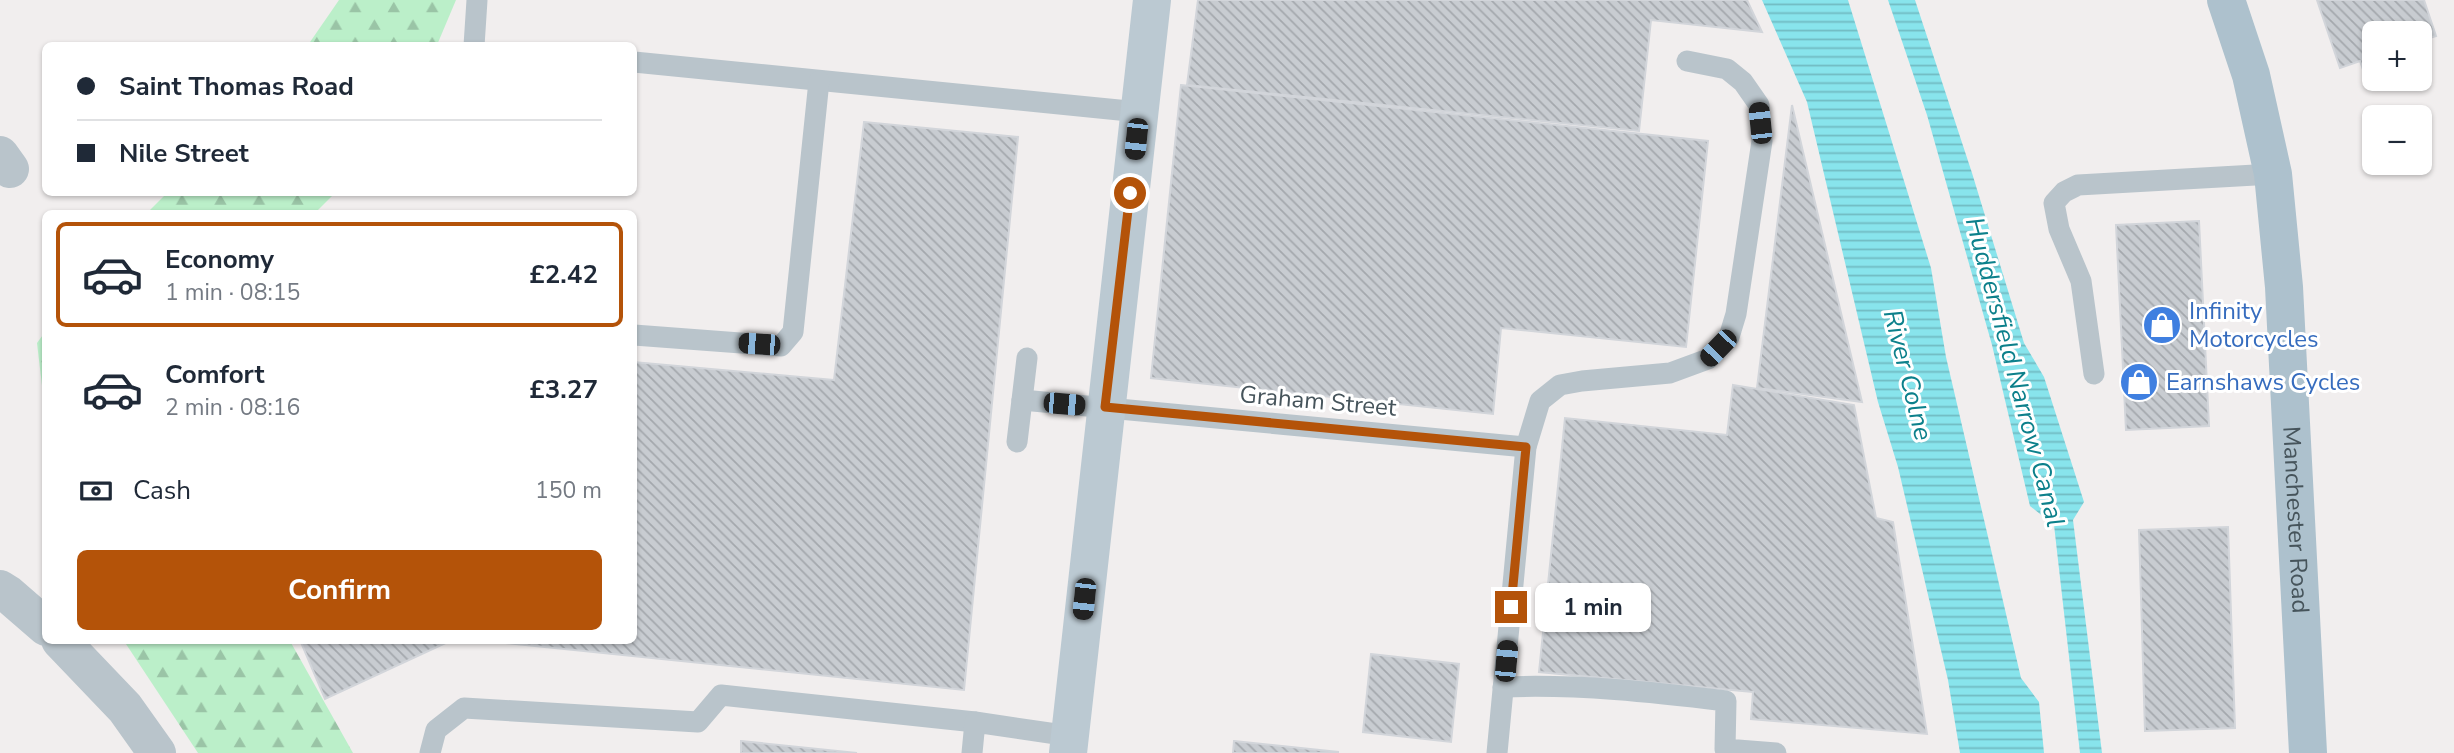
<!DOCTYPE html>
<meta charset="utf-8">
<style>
:root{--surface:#fff;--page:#f6f6f7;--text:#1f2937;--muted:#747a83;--line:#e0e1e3;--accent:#b45309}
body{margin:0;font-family:"Nunito Sans",sans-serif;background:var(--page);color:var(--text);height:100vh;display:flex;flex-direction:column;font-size:26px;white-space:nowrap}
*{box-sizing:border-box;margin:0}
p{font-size:23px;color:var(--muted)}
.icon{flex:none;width:38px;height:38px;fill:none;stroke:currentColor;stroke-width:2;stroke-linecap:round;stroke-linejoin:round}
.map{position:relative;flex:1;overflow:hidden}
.side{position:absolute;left:42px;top:210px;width:595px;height:434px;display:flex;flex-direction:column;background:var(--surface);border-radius:10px;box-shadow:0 2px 5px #0004}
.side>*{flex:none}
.banner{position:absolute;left:42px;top:42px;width:595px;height:154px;border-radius:10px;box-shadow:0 2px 5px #0004;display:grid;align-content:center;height:154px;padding:0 35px;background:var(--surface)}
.controls{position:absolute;left:2362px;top:21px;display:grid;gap:14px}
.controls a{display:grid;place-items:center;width:70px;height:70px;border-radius:10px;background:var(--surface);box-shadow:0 2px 5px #0004;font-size:35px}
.end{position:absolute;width:32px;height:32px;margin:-16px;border:9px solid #b45309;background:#fff;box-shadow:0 0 0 4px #fff}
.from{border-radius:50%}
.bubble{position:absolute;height:49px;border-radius:10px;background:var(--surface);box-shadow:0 2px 5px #0004;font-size:23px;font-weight:700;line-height:49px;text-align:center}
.car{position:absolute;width:21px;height:42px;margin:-21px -10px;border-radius:9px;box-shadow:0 0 5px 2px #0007;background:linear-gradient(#222 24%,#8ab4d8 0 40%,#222 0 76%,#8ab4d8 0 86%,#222 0)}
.banner b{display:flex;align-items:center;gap:24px;height:66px;font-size:26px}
.banner b+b{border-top:2px solid var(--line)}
.banner i{width:18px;height:18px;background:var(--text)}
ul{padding:12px 0 0;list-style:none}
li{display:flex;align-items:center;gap:21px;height:105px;margin:0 14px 10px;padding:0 21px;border:4px solid transparent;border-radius:10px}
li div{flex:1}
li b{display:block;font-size:26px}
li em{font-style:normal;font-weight:700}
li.current{border-color:var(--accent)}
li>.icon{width:63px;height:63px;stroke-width:1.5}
.pay{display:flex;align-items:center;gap:18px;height:77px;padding:0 35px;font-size:26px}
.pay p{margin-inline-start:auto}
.primary-button{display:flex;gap:14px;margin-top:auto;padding:14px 35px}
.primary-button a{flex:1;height:80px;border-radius:10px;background:var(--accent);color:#fff;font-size:28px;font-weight:700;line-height:80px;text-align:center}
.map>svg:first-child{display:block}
.forest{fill:url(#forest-firs)}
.water{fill:url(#water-rules)}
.building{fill:url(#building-back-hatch);stroke:#d2d5da;stroke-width:2}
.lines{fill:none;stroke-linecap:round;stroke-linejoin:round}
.lane{stroke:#b9c4cb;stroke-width:21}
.street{stroke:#b9c4cb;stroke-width:38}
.secondary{stroke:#bbc9d2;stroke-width:38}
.primary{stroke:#adc1cd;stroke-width:38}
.route{stroke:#b45309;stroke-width:9}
.labels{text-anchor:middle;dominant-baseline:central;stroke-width:6;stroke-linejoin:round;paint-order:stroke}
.shop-label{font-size:24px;fill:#366cbe;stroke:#fff;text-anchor:start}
.street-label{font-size:24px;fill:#46545b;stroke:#fff}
.water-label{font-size:26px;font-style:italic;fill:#0c808b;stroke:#fff}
</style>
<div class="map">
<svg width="2454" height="753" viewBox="0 0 2454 753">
<defs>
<pattern id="forest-firs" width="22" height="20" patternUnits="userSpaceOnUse" patternTransform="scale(1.75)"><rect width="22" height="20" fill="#bbefc9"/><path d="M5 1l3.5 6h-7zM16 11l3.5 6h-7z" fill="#9ac4a6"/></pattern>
<pattern id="water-rules" width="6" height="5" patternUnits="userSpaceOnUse" patternTransform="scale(1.75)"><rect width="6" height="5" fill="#88e4ec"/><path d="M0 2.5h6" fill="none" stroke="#71bbc2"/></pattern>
<pattern id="building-back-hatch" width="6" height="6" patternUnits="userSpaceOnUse" patternTransform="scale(1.75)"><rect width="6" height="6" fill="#c8ccd1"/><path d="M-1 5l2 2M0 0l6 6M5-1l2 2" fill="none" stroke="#a4a8ad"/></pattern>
</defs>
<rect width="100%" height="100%" fill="#f1eeee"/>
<g class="forest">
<polygon points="339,0 456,0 437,45 308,45"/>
<polygon points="167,193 167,192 335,193 315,213 147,213"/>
<polygon points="45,332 45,411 37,343"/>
<polygon points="124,641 290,641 353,753 198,753"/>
</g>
<g class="water">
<polygon points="1762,0 1848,0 1931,268 1946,357 2021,678 2039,702 2044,753 1960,753 1948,680 1898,467 1878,402 1807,102"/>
<polygon points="1888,0 1915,0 1972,173 2024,343 2044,377 2084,502 2073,520 2102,753 2080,753 2054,525 2030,506 1992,345 1927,115"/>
</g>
<g class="building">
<polygon points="1198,0 1747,0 1762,32 1651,20 1639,131 1187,85"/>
<polygon points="2317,0 2424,0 2436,36 2420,41 2420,33 2375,33 2375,79 2393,79 2369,87 2360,61 2340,68"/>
<polygon points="1181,85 1708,141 1686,347 1501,328 1493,414 1151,378"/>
<polygon points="1792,105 1862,402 1757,388"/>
<polygon points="864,122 1018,137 964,690 477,640 634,640 634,362 834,380"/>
<polygon points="2199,221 2209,426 2126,430 2116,225"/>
<polygon points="1733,385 1854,405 1876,518 1893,522 1927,734 1751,719 1753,692 1539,672 1565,418 1727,435"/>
<polygon points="2228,527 2235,728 2145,731 2139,530"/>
<polygon points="300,640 452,640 325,699"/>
<polygon points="1371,654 1459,664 1451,742 1363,732"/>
<polygon points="741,741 857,753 741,753"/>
<polygon points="1234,741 1338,752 1338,753 1233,753"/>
</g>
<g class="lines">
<g class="lane">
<polyline points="474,46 477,0"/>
<polyline points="634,62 1139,112"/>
<polyline points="634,335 781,346 793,332 819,81"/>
<polyline points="2094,374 2081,281 2059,229 2054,203 2064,192 2078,185 2273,174"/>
<polyline points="1022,400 1526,447"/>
<polyline points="1017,442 1027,358"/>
<path d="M1503,687C1578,684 1652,692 1726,701L1725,749L1776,753"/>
<polyline points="430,753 436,730 464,708 698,722 721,695 975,722"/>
<polyline points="972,753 975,722 1070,736"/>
<polyline points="1497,753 1526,447 1540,401 1560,385 1582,381 1670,373 1708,359 1729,337 1736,314 1762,141 1759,105 1743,82 1727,69 1687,61"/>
</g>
<g class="street">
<polyline points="0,155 10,169"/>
<polyline points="0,589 8,594 46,627"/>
<polyline points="60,640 125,708 157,753"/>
</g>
<polyline class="secondary" points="1068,753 1152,0"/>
<path class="primary" id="s1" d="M2226,0L2251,75L2273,174L2284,287L2308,753"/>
</g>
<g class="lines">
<polyline class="route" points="1130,193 1105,407 1526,447 1511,607"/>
</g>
<defs>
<symbol id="shop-disc" viewBox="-11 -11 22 22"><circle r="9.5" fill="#3f7fe0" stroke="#fff"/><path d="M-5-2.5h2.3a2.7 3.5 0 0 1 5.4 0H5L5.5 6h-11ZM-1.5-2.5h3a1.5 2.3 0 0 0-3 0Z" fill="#fff"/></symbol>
</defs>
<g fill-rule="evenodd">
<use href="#shop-disc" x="2140" y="303" width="44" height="44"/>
<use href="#shop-disc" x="2117" y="360" width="44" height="44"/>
</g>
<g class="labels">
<g class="shop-label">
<text x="2189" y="311">Infinity<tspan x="2189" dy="28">Motorcycles</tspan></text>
<text x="2166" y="382">Earnshaws Cycles</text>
</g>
<g class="street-label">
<text transform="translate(1318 401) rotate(5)">Graham Street</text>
<text stroke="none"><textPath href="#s1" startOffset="527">Manchester Road</textPath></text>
</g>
<g class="water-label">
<text transform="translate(2015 372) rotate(75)">Huddersfield Narrow Canal</text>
<text transform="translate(1908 375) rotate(76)">River Colne</text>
</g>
</g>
</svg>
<div class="controls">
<a>+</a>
<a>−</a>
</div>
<i class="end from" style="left:1130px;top:193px"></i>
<i class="end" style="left:1511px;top:607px"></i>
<div class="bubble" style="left:1535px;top:583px;width:116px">1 min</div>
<i class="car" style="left:1760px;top:123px;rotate:354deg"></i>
<i class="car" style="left:1136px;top:139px;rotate:186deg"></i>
<i class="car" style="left:759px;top:344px;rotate:274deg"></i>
<i class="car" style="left:1718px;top:348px;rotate:224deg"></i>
<i class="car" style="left:1064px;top:404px;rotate:95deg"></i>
<i class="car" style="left:1084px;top:599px;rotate:186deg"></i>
<i class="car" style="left:1506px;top:661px;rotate:5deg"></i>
<div class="banner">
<b><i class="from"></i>Saint Thomas Road</b>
<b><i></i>Nile Street</b>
</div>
<section class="side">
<ul>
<li class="current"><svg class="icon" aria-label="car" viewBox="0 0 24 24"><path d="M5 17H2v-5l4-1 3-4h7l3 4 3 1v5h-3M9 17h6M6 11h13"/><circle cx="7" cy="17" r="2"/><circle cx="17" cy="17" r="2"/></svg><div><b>Economy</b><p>1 min · 08:15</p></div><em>£2.42</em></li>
<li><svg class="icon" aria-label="car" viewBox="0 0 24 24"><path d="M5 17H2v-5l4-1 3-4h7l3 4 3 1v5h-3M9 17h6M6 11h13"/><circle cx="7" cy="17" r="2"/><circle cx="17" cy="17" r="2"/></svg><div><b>Comfort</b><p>2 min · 08:16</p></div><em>£3.27</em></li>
</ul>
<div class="pay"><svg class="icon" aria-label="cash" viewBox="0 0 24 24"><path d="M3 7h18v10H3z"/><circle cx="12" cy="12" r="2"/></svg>Cash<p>150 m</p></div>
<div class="primary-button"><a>Confirm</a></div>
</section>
</div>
